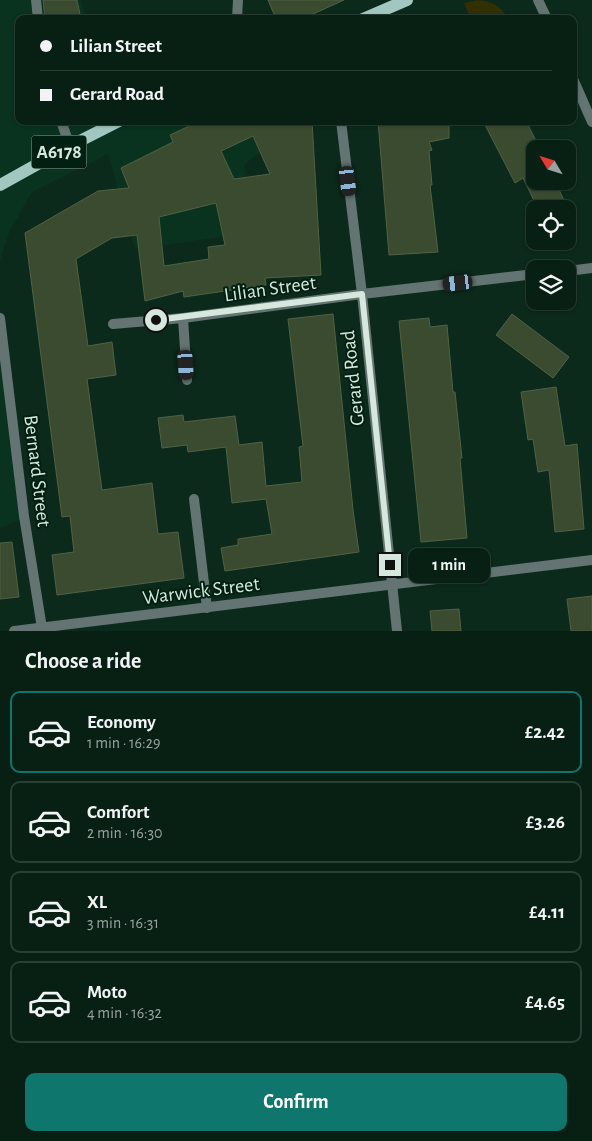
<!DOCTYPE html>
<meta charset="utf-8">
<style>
:root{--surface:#082014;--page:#162d22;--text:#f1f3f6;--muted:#98a3a0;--line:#293e34;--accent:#0f766e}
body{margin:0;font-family:"Alegreya Sans",sans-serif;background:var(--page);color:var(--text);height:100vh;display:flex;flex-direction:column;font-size:19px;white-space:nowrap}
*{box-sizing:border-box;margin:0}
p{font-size:16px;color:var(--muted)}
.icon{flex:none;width:28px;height:28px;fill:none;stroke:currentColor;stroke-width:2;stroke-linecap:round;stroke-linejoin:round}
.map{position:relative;height:631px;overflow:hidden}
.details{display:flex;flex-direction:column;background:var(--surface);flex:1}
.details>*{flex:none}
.guide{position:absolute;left:15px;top:15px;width:562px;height:110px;border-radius:10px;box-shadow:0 1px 4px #0004,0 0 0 1px var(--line);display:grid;align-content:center;height:110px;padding:0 25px;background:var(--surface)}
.needle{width:32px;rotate:308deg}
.tools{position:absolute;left:526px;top:140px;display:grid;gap:10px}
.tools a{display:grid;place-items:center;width:50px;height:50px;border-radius:10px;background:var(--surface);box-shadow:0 1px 4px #0004,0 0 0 1px var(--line);font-size:25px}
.end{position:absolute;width:22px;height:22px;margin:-11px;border:6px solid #d6e8dd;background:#111;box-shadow:0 0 0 2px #111}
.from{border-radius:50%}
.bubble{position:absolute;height:35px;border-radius:10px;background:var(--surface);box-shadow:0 1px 4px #0004,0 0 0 1px var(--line);font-size:16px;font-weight:700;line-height:35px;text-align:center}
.car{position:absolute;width:15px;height:30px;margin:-15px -8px;border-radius:6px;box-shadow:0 0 4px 1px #0007;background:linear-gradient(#222 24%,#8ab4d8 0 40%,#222 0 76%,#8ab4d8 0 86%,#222 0)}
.guide b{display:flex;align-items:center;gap:18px;height:48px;font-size:19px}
.guide b+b{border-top:1px solid var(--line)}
.guide i{width:12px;height:12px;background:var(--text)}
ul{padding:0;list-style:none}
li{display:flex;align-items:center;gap:15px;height:82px;margin:0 10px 8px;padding:0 15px;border:2px solid var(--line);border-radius:10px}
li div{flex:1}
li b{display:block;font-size:19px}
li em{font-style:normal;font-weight:700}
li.active{border-color:var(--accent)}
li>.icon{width:45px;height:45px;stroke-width:1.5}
h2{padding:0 25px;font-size:22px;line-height:60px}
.button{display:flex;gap:10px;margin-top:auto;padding:10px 25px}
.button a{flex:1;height:58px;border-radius:10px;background:var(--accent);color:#fff;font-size:20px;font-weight:700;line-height:58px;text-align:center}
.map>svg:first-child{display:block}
.built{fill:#09321f}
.green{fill:#322f02}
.building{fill:#3b4b30;stroke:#516145;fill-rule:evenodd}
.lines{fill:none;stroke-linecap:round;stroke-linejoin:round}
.minor{stroke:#637472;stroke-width:10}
.primary{stroke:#a2c7c1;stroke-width:12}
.route{stroke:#d6e8dd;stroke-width:6}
.labels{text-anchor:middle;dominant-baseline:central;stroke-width:4;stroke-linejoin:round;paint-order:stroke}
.shield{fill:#022011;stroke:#96aca0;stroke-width:1}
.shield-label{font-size:19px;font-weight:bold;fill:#d6e8dd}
.street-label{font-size:20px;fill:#d6e8dd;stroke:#022011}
</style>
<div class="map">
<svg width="592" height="631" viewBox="0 0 592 631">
<rect width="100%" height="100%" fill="#0b2a1b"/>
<g class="built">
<polygon points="0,0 81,0 87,19 19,19 19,121 122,121 124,128 142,121 308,121 293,127 244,165 257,232 135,249 108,154 32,192 10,230 0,261"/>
<polygon points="0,317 25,518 0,528"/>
</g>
<path class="green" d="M477,0C491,1 502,6 508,19H471L464,3Z"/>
<g class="building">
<polygon points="43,0 77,0 81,19 45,19"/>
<polygon points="268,0 344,0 302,19 276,19"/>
<path d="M200,121H312L321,275L265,278L266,285L184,297L183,291L145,301L137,235L112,238L76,259L88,346L112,342L116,375L87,379L102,490L152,483L158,534L178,532L184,578L57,595L52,555L74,552L70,516L62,517L25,233L98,191L129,188L121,168L173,142L170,135ZM253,136L270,174L234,179L221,151ZM216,203L225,245L208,247L209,259L164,266L159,217Z"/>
<polygon points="378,121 449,121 449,138 429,142 432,150 429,151 432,185 430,185 438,252 389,255"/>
<polygon points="483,121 526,121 540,149 535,149 535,181 555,181 568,209 538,209 523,178 515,183"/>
<polygon points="333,314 353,510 359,552 225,571 221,548 238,545 238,539 272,534 266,499 232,503 226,447 188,452 187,445 162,448 158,418 183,415 184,422 235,416 239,445 262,442 266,486 302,482 299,447 303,446 288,319"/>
<polygon points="512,314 569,357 553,378 496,335"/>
<polygon points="429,318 430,327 447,325 453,392 455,392 462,458 460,458 467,538 421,542 399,321"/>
<polygon points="556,387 565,446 577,444 584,529 555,532 549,470 538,472 533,439 528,440 521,392"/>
<polygon points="12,542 19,597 0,599 0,543"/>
<polygon points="592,596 592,631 571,631 567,599"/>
<polygon points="459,609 461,631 432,631 430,611"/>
</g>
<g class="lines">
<g class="minor">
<polyline points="36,0 38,19"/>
<polyline points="538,0 547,19"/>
<polyline points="237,19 238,0"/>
<polyline points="574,81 592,122"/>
<polyline points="61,121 70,146"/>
<polyline points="341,121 362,294 397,631"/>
<polyline points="568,271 592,268"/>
<polyline points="0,318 24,516 42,628"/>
<polyline points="183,318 187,380"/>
<polyline points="113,324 183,318 362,294 535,274"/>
<polyline points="194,499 207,608"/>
<polyline points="14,631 592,560"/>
</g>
<g class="primary">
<polyline points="363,19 407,0"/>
<polyline points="0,185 70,146 119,121"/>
</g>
</g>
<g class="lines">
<polyline class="route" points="156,320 362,294 390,565"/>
</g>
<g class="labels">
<rect class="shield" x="31.5" y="135.5" width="55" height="33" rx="4"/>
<g class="shield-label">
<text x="59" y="152">A6178</text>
</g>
<g class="street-label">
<text transform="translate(270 289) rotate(-8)">Lilian Street</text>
<text transform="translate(353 378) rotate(-96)">Gerard Road</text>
<text transform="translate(37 471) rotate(83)">Bernard Street</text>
<text transform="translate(201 591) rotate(-7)">Warwick Street</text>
</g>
</g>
</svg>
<div class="tools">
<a><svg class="needle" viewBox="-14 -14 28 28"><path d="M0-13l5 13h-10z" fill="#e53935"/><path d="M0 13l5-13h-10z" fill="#98a3a0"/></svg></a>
<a><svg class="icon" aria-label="locate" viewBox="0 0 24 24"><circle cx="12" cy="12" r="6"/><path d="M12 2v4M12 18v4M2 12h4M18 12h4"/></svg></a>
<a><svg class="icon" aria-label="layers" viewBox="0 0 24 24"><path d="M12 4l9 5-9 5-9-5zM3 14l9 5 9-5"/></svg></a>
</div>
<i class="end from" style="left:156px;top:320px"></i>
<i class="end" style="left:390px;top:565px"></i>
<div class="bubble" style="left:408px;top:548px;width:82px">1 min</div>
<i class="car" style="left:348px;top:181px;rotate:173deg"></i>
<i class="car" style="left:458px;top:283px;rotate:263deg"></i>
<i class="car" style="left:186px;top:365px;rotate:176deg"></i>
<div class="guide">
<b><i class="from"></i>Lilian Street</b>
<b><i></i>Gerard Road</b>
</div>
</div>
<section class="details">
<h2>Choose a ride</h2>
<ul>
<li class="active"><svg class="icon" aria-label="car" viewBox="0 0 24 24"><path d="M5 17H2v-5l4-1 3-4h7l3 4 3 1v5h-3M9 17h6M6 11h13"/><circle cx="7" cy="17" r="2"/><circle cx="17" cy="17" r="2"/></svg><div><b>Economy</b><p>1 min · 16:29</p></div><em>£2.42</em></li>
<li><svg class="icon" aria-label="car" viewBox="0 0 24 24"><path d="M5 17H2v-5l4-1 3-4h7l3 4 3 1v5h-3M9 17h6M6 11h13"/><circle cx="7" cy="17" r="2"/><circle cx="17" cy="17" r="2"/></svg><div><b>Comfort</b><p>2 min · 16:30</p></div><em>£3.26</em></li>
<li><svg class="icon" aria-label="car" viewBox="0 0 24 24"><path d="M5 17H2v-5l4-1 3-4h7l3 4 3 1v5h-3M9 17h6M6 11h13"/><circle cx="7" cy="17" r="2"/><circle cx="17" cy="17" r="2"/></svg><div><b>XL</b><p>3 min · 16:31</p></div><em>£4.11</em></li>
<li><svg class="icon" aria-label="car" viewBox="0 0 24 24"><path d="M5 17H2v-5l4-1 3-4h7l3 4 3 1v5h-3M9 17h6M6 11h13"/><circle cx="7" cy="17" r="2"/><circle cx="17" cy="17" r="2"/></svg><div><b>Moto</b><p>4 min · 16:32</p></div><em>£4.65</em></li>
</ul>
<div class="button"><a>Confirm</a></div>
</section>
